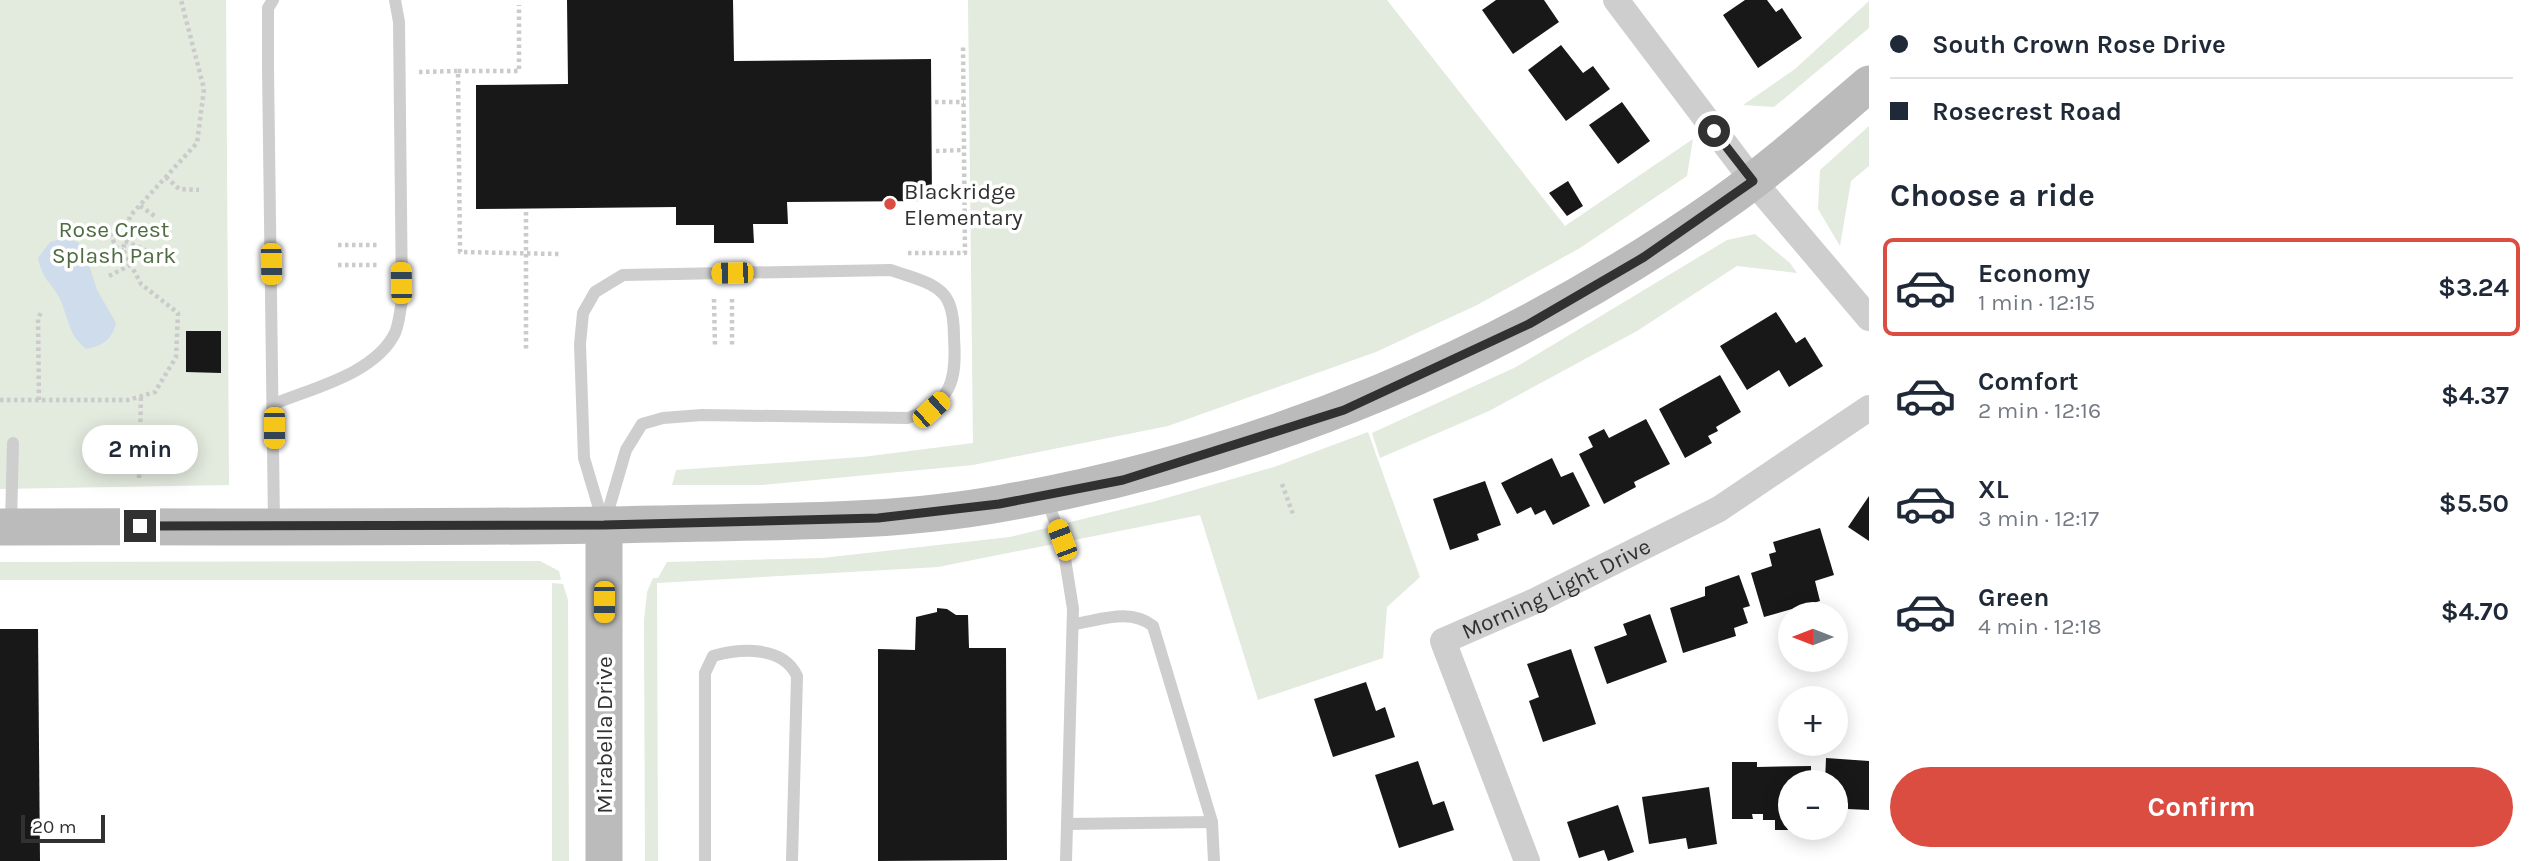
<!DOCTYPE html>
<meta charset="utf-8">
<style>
:root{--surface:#fff;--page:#f6f6f7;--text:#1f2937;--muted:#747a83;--line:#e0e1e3;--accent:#db4c41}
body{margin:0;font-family:Karla,sans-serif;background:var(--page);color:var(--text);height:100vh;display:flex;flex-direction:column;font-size:26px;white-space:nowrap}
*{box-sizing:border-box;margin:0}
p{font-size:23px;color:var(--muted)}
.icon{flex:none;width:38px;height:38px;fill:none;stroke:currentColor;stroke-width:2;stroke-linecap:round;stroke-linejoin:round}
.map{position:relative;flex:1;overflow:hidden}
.panel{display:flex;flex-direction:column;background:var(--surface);width:665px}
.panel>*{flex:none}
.top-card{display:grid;align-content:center;height:154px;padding:0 21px;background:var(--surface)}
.needle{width:46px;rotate:270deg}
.buttons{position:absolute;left:1778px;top:602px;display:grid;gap:14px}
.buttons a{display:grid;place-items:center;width:70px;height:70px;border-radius:50%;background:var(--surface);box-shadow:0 4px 18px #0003;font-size:35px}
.scale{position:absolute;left:21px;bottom:18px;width:84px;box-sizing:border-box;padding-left:7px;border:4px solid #313131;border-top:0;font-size:19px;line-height:24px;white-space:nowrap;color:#313131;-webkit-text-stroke:5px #fff;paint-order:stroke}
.end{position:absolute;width:32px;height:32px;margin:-16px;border:9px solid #313131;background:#fff;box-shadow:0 0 0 4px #fff}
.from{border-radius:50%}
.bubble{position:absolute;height:49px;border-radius:24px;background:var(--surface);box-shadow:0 4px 18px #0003;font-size:23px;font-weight:700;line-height:49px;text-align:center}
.car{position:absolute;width:21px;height:42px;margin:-21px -10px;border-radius:9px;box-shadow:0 0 5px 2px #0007;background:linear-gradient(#f5c518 24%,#345 0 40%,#f5c518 0 76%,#345 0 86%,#f5c518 0)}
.top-card b{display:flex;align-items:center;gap:24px;height:66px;font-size:26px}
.top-card b+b{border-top:2px solid var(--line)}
.top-card i{width:18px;height:18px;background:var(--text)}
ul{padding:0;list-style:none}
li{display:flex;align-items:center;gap:21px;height:98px;margin:0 14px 10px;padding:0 7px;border:4px solid transparent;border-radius:10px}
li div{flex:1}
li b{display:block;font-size:26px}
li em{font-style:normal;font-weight:700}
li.selected{border-color:var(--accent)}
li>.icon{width:63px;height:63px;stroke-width:1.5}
h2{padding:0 21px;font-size:32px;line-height:84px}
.action{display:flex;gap:14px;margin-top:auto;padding:14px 21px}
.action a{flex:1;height:80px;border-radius:42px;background:var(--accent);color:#fff;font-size:28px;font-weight:700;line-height:80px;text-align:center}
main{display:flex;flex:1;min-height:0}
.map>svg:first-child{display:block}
.green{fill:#e3eade}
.water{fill:#cfdceb}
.building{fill:#181818}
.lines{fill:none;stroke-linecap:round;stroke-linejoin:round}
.path{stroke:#cbcbcb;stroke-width:4.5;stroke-dasharray:3.5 3.5;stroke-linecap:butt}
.lane{stroke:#cecece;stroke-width:12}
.street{stroke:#cecece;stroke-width:26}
.secondary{stroke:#bbb;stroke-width:37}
.route{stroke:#313131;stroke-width:9}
.poi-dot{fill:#db4c41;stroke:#fff;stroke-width:2.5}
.labels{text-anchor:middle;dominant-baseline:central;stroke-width:7;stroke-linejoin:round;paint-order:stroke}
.poi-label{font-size:23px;fill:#313131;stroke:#fff;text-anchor:start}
.park-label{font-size:23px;fill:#4f6b41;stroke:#fff}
.street-label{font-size:23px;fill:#313131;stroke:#fff}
</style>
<main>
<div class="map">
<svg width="1869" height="861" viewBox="0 0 1869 861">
<rect width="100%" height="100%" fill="#fff"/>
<g class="green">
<polygon points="0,0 226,0 229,485 0,489"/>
<polygon points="968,0 1387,0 1565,226 1693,139 1687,176 1580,248 1477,305 1376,352 1168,426 973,465 762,485 672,485 676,470 862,457 973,443"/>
<polygon points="1869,1 1869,28 1774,107 1743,105 1795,69"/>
<polygon points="1869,126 1869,166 1851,181 1840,246 1818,209 1820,170"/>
<polygon points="1755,234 1790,263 1797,273 1737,266 1637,331 1489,411 1380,458 1372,433 1516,367 1727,240"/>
<polygon points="1368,432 1420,577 1387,607 1383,658 1258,700 1200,515 938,567 657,583 658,861 645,861 644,621 647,592 653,578 658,578 667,562 822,558 1010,537 1156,501 1274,467"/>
<polygon points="540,561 559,571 561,580 0,580 0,562"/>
<polygon points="552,583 563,584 568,600 569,861 552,861"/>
</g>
<path class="water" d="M65,238L78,242L86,256L97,290L116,323C111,341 104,345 86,349C69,335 69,321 61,301C53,283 43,282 38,258L50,242Z"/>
<g class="building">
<polygon points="567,0 733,0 734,61 931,59 932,201 787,202 788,224 753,224 754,243 714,243 714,225 676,225 676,207 476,209 476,85 568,84"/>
<polygon points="1496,0 1544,0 1559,22 1513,54 1482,10"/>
<polygon points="1745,0 1767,0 1776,12 1782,8 1802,38 1758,68 1723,15"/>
<polygon points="1561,45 1583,73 1593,66 1610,89 1566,121 1528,70"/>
<polygon points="1622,102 1650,141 1618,164 1589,125"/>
<polygon points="1568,181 1583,206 1567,216 1549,193"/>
<polygon points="1776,312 1796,343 1805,337 1823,366 1789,387 1779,370 1747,390 1720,346"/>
<polygon points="186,331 221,331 221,373 186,372"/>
<polygon points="1720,375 1741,412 1716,427 1718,431 1708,436 1712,443 1685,458 1659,409"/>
<polygon points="1646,419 1670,464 1634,482 1636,487 1604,504 1579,454 1593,447 1588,437 1604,429 1609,438"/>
<polygon points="1552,458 1561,477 1573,472 1590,506 1553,525 1545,510 1535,515 1531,507 1517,514 1501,483"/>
<polygon points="1485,481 1501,525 1477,534 1479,540 1450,550 1433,499"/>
<polygon points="1869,496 1869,541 1848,527"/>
<polygon points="1820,528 1834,575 1815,581 1820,601 1764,617 1751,573 1772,566 1769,554 1776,552 1773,542"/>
<polygon points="1739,575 1750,606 1743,608 1748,623 1734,628 1736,636 1683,653 1670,608 1705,596 1705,587"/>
<polygon points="937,608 947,609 956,615 968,615 969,648 1006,648 1007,860 878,861 878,649 915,650 916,617 937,612"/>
<polygon points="1650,614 1667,662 1607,684 1594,647 1627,635 1623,624"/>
<polygon points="0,629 38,629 40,861 0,861"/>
<polygon points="1571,649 1596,724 1543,742 1529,701 1539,697 1527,664"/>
<polygon points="1366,682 1376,711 1385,707 1395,737 1333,757 1314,699"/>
<polygon points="1826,758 1869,761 1869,810 1848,809 1848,803 1836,803 1836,782 1825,782"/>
<polygon points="1418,761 1433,805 1444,801 1454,830 1399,848 1375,775"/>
<polygon points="1732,762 1757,762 1757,767 1811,766 1811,782 1790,782 1790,830 1775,830 1775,820 1763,820 1763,814 1752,814 1753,819 1732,819"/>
<polygon points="1709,787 1717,844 1688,849 1686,838 1649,844 1642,797"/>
<polygon points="1618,805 1634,852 1608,861 1604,850 1579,858 1567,822"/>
</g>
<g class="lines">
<g class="path">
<polyline points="458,71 519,71 519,5"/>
<polyline points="419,72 458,71 460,252 559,254"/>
<polyline points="935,102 964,102"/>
<polyline points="936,151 964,150"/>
<polyline points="166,177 179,189 199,190"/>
<polyline points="140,206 156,217"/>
<polyline points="526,212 526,349"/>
<polyline points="107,227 116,247 123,250"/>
<polyline points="125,241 163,258"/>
<polyline points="338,245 378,245"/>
<polyline points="908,253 965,253 963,44"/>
<polyline points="338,265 378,265"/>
<polyline points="109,276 130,265"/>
<polyline points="714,299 715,348"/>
<polyline points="732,299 732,348"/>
<polyline points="0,400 128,400 155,392 176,357 178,313 141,284 123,250 130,216 197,143 204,89 181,0"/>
<polyline points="39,400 38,319 42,310"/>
<polyline points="139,478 141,396"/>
<polyline points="1282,484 1294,517"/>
</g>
<g class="lane">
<polyline points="273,0 268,8 268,68 274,523"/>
<path d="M891,270C909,277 939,282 948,301C953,311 954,327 954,338C957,382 951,402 908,418L702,415L663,418L642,424L626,450L604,525L584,458L580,344L583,313L595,292L623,275Z"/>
<path d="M274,404C312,388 375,374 395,333C399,324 400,310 402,301L399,22L395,0"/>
<polyline points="1046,498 1062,540 1073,609 1066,861"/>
<polyline points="11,523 13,443"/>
<path d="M1074,624C1101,620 1130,608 1153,626L1212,822L1214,861"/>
<polyline points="1067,824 1212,822"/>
<path d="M705,861V673L713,656C742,648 783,646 797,676L792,861"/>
</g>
<g class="street">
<polyline points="1616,0 1753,181 1869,318"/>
<path id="s1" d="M1527,861L1443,641L1535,601L1719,509L1869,408"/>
</g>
<g class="secondary">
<path d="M0,527C219,526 438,529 657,524C772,521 890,524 1004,503C1262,457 1508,355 1723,203C1774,167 1821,125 1869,84"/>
<polyline points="604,861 604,525"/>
</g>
</g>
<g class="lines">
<polyline class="route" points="140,526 604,525 878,518 999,504 1123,480 1344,410 1529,324 1644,257 1753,181 1714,131"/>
</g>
<circle class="poi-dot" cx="890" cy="204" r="7"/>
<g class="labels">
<g class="poi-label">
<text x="904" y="191">Blackridge<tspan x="904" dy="26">Elementary</tspan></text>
</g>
<g class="park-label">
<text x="114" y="229">Rose Crest<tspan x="114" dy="26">Splash Park</tspan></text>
</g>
<g class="street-label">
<text stroke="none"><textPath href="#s1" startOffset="360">Morning Light Drive</textPath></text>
<text transform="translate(604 735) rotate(-90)">Mirabella Drive</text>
</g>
</g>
</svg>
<div class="buttons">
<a><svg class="needle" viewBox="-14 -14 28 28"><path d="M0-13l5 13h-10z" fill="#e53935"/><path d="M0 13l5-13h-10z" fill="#747a83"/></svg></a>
<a>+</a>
<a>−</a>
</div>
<div class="scale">20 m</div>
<i class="end from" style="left:1714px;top:131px"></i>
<i class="end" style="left:140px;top:526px"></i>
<div class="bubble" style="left:82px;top:425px;width:116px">2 min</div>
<i class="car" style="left:271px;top:264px;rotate:179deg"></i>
<i class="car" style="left:732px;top:273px;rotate:269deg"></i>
<i class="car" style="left:401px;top:283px;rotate:359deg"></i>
<i class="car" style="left:931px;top:410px;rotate:48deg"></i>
<i class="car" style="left:274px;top:428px;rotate:180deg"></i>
<i class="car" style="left:1062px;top:540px;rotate:339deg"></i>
<i class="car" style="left:604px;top:602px;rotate:180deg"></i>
</div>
<section class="panel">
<div class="top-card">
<b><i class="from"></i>South Crown Rose Drive</b>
<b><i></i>Rosecrest Road</b>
</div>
<h2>Choose a ride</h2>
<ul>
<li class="selected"><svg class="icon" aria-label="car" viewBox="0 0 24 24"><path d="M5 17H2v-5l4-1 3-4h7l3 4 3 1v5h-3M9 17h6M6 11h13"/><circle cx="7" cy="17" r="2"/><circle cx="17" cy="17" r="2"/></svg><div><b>Economy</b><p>1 min · 12:15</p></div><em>$3.24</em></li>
<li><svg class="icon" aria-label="car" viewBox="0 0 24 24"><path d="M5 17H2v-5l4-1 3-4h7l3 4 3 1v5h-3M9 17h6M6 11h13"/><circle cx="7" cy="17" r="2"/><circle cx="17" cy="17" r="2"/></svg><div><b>Comfort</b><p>2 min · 12:16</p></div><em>$4.37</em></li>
<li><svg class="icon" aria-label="car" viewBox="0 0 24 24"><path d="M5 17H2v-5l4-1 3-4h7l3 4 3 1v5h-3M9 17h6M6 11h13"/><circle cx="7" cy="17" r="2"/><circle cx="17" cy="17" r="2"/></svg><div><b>XL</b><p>3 min · 12:17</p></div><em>$5.50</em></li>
<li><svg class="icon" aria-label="car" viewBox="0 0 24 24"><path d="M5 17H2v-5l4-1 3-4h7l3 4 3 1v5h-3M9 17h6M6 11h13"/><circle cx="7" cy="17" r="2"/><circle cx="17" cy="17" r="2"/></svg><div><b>Green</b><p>4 min · 12:18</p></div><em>$4.70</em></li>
</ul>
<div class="action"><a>Confirm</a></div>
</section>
</main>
